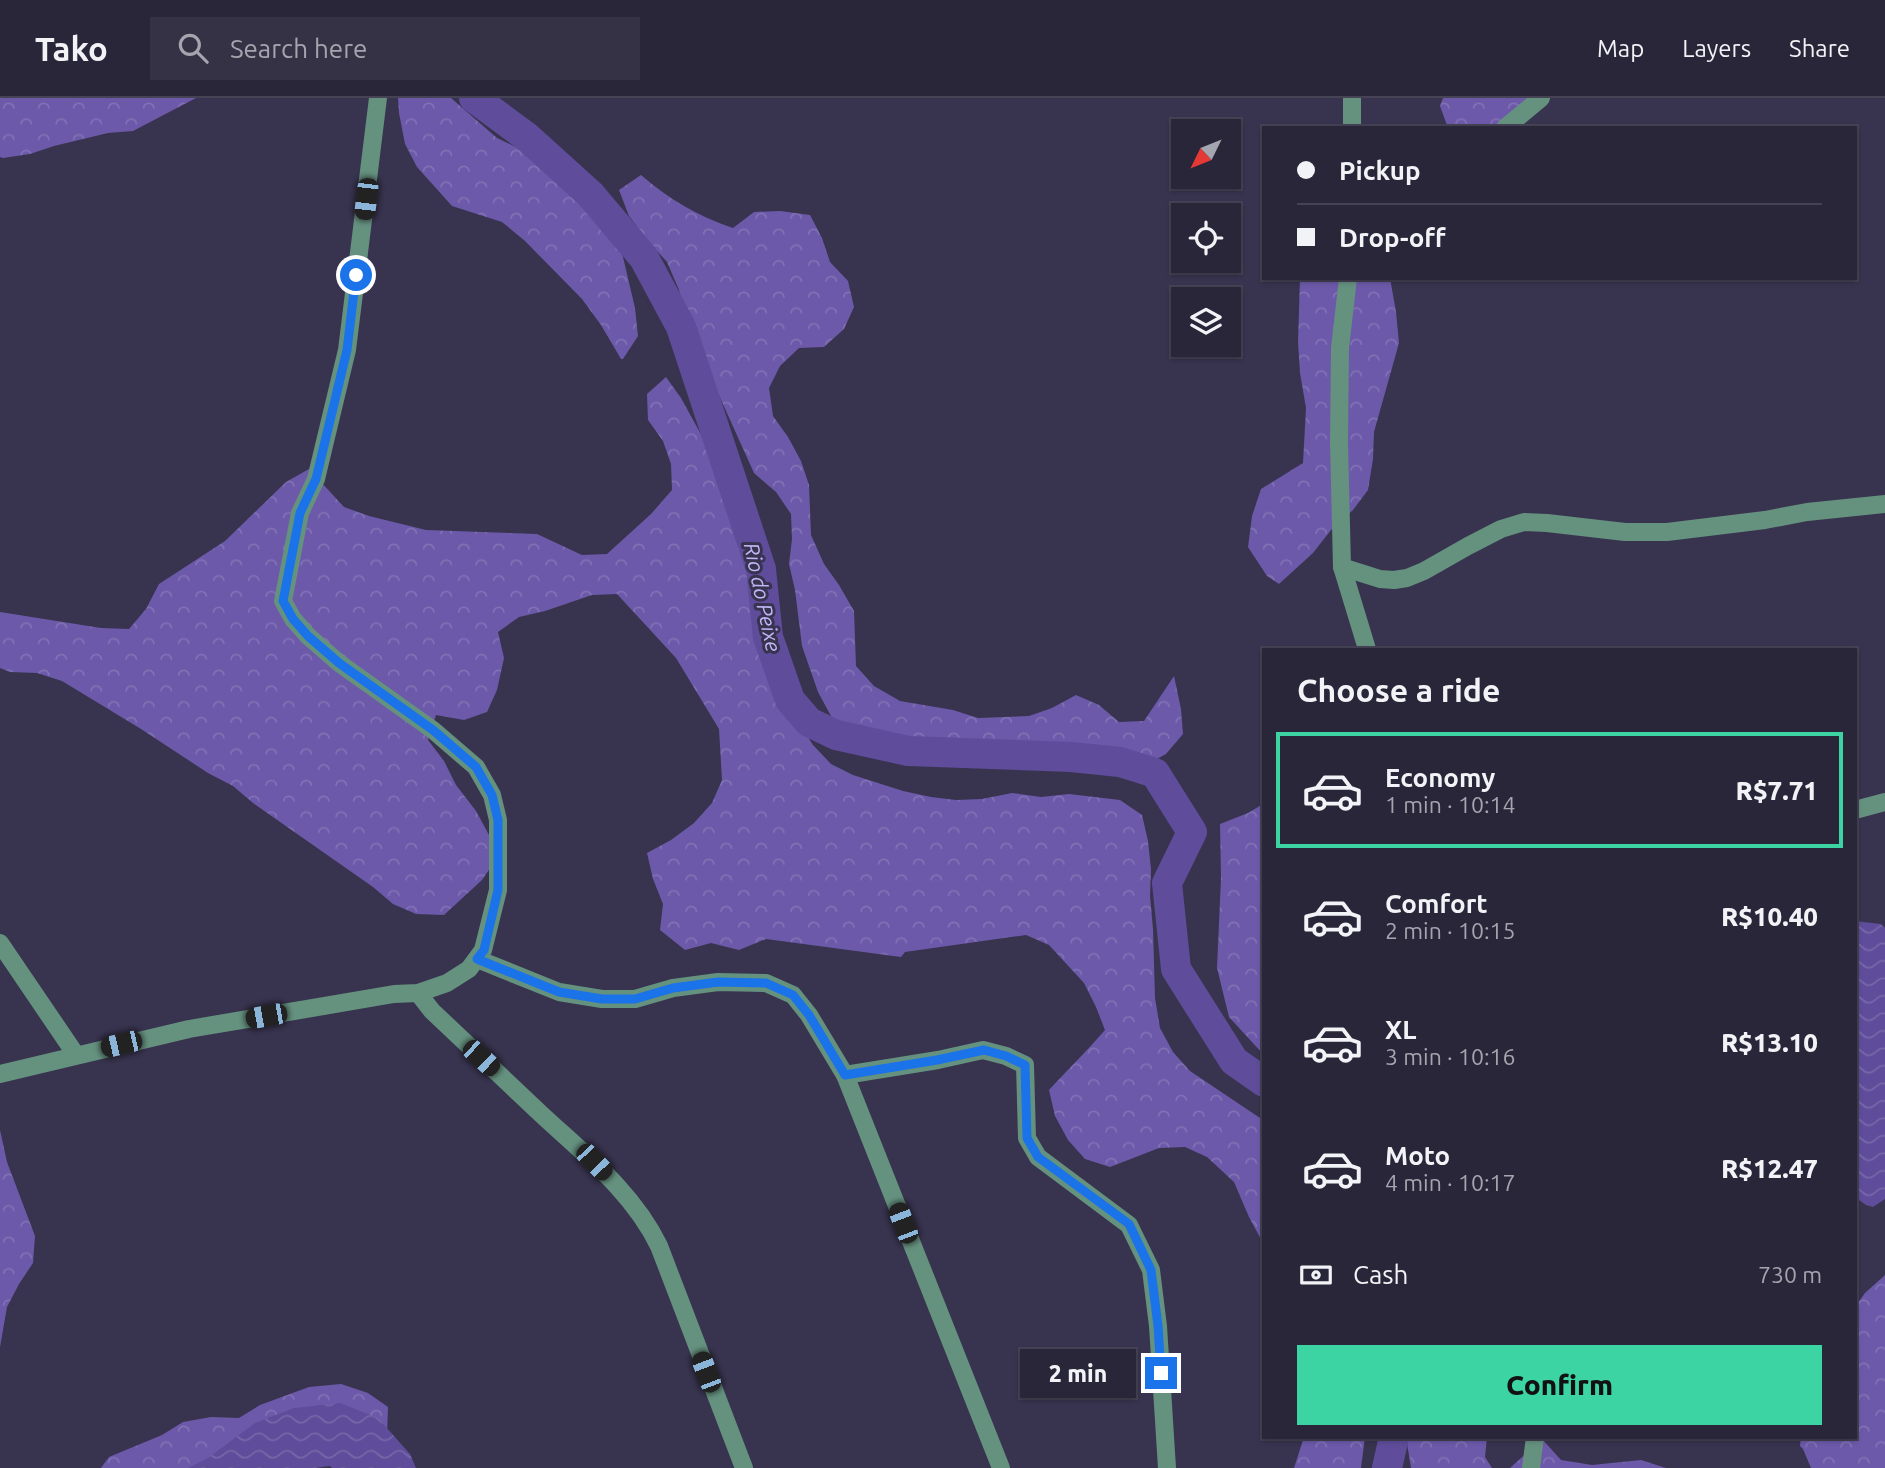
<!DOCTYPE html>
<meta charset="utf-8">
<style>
:root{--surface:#2a263a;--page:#363245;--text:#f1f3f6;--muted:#a5a5af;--line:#464354;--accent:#3cd4a3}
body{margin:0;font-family:Ubuntu,sans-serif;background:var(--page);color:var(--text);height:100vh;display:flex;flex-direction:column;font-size:26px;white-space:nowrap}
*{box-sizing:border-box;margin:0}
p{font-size:23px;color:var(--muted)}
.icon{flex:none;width:38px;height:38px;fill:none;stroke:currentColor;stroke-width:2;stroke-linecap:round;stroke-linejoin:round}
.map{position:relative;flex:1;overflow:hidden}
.details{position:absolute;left:1262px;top:550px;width:595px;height:791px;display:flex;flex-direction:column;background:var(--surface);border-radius:0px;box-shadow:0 2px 5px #0004,0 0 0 2px var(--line)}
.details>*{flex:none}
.top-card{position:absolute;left:1262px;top:28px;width:595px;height:154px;border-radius:0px;box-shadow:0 2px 5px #0004,0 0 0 2px var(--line);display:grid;align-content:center;height:154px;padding:0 35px;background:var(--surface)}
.needle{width:46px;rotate:227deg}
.tools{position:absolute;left:1171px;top:21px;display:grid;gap:14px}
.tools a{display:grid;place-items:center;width:70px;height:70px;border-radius:0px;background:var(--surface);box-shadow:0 2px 5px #0004,0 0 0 2px var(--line);font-size:35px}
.end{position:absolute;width:32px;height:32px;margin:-16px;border:9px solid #1a73e8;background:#fff;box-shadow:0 0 0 4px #fff}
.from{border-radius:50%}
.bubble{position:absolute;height:49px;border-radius:0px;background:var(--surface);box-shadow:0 2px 5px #0004,0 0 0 2px var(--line);font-size:23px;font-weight:800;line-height:49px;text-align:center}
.car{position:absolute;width:21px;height:42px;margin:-21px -10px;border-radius:9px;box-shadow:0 0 5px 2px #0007;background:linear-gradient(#222 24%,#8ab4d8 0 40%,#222 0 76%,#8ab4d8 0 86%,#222 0)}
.top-card b{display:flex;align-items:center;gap:24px;height:66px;font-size:26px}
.top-card b+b{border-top:2px solid var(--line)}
.top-card i{width:18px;height:18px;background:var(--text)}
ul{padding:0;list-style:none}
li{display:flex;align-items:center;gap:21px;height:116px;margin:0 14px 10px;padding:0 21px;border:4px solid transparent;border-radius:0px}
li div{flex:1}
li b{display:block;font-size:26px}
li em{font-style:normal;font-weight:800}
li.current{border-color:var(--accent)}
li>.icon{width:63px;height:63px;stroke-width:1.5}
h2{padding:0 35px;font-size:32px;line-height:84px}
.pay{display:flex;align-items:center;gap:18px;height:77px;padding:0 35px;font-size:26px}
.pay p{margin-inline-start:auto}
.cta{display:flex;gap:14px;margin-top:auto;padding:14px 35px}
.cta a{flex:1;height:80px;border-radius:0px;background:var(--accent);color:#111;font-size:28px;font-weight:800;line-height:80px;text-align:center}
header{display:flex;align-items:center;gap:42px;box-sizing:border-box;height:98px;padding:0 35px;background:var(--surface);border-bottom:2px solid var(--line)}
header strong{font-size:33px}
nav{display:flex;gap:38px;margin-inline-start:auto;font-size:24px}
.search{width:490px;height:63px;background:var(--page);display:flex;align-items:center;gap:18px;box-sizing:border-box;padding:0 24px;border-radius:0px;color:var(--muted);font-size:26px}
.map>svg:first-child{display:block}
.forest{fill:url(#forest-crowns)}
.water{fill:url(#water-waves)}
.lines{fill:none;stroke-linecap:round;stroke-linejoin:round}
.river{stroke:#5f4c9a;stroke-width:30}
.minor{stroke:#65917f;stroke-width:18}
.route{stroke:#1a73e8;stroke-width:9}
.labels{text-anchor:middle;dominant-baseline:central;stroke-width:6;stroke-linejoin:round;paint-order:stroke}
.water-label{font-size:21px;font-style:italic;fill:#c1b6f7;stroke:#38334e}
</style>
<header>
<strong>Tako</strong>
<div class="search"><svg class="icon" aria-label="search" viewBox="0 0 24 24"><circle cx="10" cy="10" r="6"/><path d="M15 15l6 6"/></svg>Search here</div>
<nav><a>Map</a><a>Layers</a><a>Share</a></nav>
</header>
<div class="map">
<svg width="1885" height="1370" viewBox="0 0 1885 1370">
<defs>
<pattern id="forest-crowns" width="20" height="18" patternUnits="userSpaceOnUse" patternTransform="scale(1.75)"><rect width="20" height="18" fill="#6c59a9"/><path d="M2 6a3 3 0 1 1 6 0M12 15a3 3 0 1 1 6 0" fill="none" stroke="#8171b5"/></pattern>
<pattern id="water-waves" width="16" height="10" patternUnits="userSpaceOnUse" patternTransform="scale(1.75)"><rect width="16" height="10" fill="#5f4c9a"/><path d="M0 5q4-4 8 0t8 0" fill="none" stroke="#7666a9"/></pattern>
</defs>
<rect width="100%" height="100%" fill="#38334e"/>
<g class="forest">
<polygon points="0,0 196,0 133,33 108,35 54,48 30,56 3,60 0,59"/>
<polygon points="398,0 451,0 497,40 520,51 545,54 565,71 602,112 615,136 623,159 635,210 638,238 623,261 621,261 601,227 582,201 525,143 502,124 452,108 417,69 405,46 399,15"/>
<polygon points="1443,0 1536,0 1509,18 1496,30 1448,30 1440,8"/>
<path d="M641,77C669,101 697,118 733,130L754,114L780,113L810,117L822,140L830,164L848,183L854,209L844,231L824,249L799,250L780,268L769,290L773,318L788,339L801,363L809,387L811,437L824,466L839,487L854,513L856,568L874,588L900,603L953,612L978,620L1029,618L1052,610L1076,597L1099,607L1119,624L1144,623L1174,578L1181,611L1183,636L1166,656L1142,669L1117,670L1091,667L1015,670L985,667L873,650L848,637L831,618L818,594L802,548L795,492L789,466L792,441L791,416L776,394L754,375L685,222L679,192L667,164L649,144L629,118L619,92Z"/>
<polygon points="1300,180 1390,180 1396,214 1399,245 1374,334 1373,361 1368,392 1353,412 1331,432 1313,455 1279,486 1267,478 1248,449 1252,418 1261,391 1303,365 1306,310 1300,275 1298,244"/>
<path d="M666,279L681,300L720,371L740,423L744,450L752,474L753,504L761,527L770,581L813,647L831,666L853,677L903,693L931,699L956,702L982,701L1012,695L1041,699L1069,696L1120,702L1142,717L1148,743L1151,771L1150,798L1153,831L1155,900L1160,930L1173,954L1190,973L1263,1022V1145L1249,1119L1234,1084L1207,1059L1185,1049L1159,1050L1110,1069L1085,1061L1068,1042L1055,1018L1049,992C1067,972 1087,953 1105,932L1096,909L1084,885L1049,847L1026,837L905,854L901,859L766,841L739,852L711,845L685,852L660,832L663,806L653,781L647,755L671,742L694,725L712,705L722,682L719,631L676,560L617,496L592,497L545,513L519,519L498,534L504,560L497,592L487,614L464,622L436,617L428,642L444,663L456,687L476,713L489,737L497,760L482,782L444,817L416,816L393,806L373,789L253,705L233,688L208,675L141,631L62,583L37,575L10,574L0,570V514L101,530L129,531L146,511L159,486L225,443L286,384L309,371L344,409L369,418L426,432L537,436L582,457L607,456L651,416L672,392L671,366L663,343L648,322L647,296Z"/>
<polygon points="1263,706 1263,956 1229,919 1217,870 1221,780 1220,726 1248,715"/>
<polygon points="0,1032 7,1064 35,1138 33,1165 19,1186 7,1209 0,1249"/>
<polygon points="1885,1177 1885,1370 1811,1370 1803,1351 1800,1348 1801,1339 1855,1339 1855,1209 1865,1195"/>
<polygon points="341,1286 368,1295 388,1309 387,1337 264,1370 101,1370 109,1359 162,1337 183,1324 211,1319 239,1320 260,1307 309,1289"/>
<polygon points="1304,1339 1365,1339 1361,1370 1294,1370"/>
<polygon points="1406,1339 1487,1339 1485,1359 1492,1370 1411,1370"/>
<polygon points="1542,1341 1561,1362 1592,1367 1641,1362 1666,1370 1510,1370"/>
</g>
<g class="water">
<polygon points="1855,823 1881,826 1885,830 1885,1101 1873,1109 1866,1107 1855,1099"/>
<polygon points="340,1305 378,1320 410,1356 416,1370 332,1370 330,1368 315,1370 188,1370 208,1360 255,1325 294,1310"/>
</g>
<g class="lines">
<g class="river">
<polyline points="474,0 527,39 590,96 644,160 681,229 761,471 768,539 790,602 809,624 836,637 908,653 1071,659 1120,664 1155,675 1192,734 1167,785 1176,871 1234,963 1264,984"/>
<polyline points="1387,1370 1394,1339"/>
</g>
<g class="minor">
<polyline points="1352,30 1352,0"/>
<polyline points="1505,30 1541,0"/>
<polyline points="1348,180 1340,250 1339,345 1342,469 1367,551"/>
<polyline points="1342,469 1380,481 1394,482 1407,480 1424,473 1468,448 1501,431 1524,424 1547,425 1625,434 1667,434 1765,422 1807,414 1885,406"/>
<polyline points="1855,712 1885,704"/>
<polyline points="0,845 76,957"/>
<polyline points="477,861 559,894 602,901 635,901 673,890 718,884 766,885 793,897 809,917 845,977 1001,1370"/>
<path d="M418,895L432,913C468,947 505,982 541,1016C584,1056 633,1094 659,1148L744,1370"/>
<polyline points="0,976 189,931 394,896 418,895 447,885 469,871 483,852 498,792 498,722 492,697 476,669 433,632 339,565 308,538 293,521 283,503 300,415 316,381 347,252 378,0"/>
<polyline points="845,977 938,962 983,952 1006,958 1025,967 1027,1040 1038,1059 1129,1127 1151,1172 1158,1228 1167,1370"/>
<polyline points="1531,1370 1535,1339"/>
</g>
</g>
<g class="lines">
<polyline class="route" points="356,177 347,252 316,381 300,415 283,503 293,521 308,538 339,565 433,632 476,669 492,697 498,722 498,792 484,852 477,861 559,894 602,901 635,901 673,890 718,884 766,885 793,897 809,917 845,977 937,962 984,952 1006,958 1025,967 1027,1040 1038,1059 1129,1126 1151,1172 1158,1228 1161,1275"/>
</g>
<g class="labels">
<g class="water-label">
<text transform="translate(763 499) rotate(78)">Rio do Peixe</text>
</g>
</g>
</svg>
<div class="tools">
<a><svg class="needle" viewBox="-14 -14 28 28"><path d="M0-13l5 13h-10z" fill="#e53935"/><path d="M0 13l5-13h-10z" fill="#a5a5af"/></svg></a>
<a><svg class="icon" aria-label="locate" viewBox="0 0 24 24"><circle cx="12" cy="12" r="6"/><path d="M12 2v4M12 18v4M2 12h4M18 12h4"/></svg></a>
<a><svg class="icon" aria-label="layers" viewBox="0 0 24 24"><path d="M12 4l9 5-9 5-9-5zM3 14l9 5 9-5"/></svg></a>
</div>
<i class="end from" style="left:356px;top:177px"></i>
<i class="end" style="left:1161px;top:1275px"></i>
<div class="bubble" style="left:1020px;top:1251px;width:116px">2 min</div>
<i class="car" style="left:366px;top:101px;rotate:187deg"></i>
<i class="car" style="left:266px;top:918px;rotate:260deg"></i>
<i class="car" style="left:121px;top:946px;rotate:257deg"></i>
<i class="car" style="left:481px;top:960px;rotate:133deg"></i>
<i class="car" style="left:594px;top:1064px;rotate:136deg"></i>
<i class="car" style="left:903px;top:1125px;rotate:339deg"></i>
<i class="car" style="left:706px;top:1274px;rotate:339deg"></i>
<div class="top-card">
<b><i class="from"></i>Pickup</b>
<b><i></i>Drop-off</b>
</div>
<section class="details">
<h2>Choose a ride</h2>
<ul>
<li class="current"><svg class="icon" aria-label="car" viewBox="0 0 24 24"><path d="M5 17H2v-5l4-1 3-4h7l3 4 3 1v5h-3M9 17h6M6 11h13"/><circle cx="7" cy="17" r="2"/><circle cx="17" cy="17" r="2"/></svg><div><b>Economy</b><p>1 min · 10:14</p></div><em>R$7.71</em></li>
<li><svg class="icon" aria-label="car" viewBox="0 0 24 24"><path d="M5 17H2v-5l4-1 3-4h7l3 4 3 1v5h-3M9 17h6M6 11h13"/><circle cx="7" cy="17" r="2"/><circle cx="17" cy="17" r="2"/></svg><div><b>Comfort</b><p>2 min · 10:15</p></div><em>R$10.40</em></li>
<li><svg class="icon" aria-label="car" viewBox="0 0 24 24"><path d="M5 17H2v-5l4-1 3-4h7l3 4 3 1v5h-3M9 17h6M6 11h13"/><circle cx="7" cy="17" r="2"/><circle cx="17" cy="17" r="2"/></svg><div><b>XL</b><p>3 min · 10:16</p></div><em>R$13.10</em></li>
<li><svg class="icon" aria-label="car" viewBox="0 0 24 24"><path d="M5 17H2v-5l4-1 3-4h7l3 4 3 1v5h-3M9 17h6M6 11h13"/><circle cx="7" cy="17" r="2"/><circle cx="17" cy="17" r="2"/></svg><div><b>Moto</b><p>4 min · 10:17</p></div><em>R$12.47</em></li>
</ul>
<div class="pay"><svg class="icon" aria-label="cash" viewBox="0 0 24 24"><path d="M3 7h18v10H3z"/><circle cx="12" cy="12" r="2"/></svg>Cash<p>730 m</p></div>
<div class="cta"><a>Confirm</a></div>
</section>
</div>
